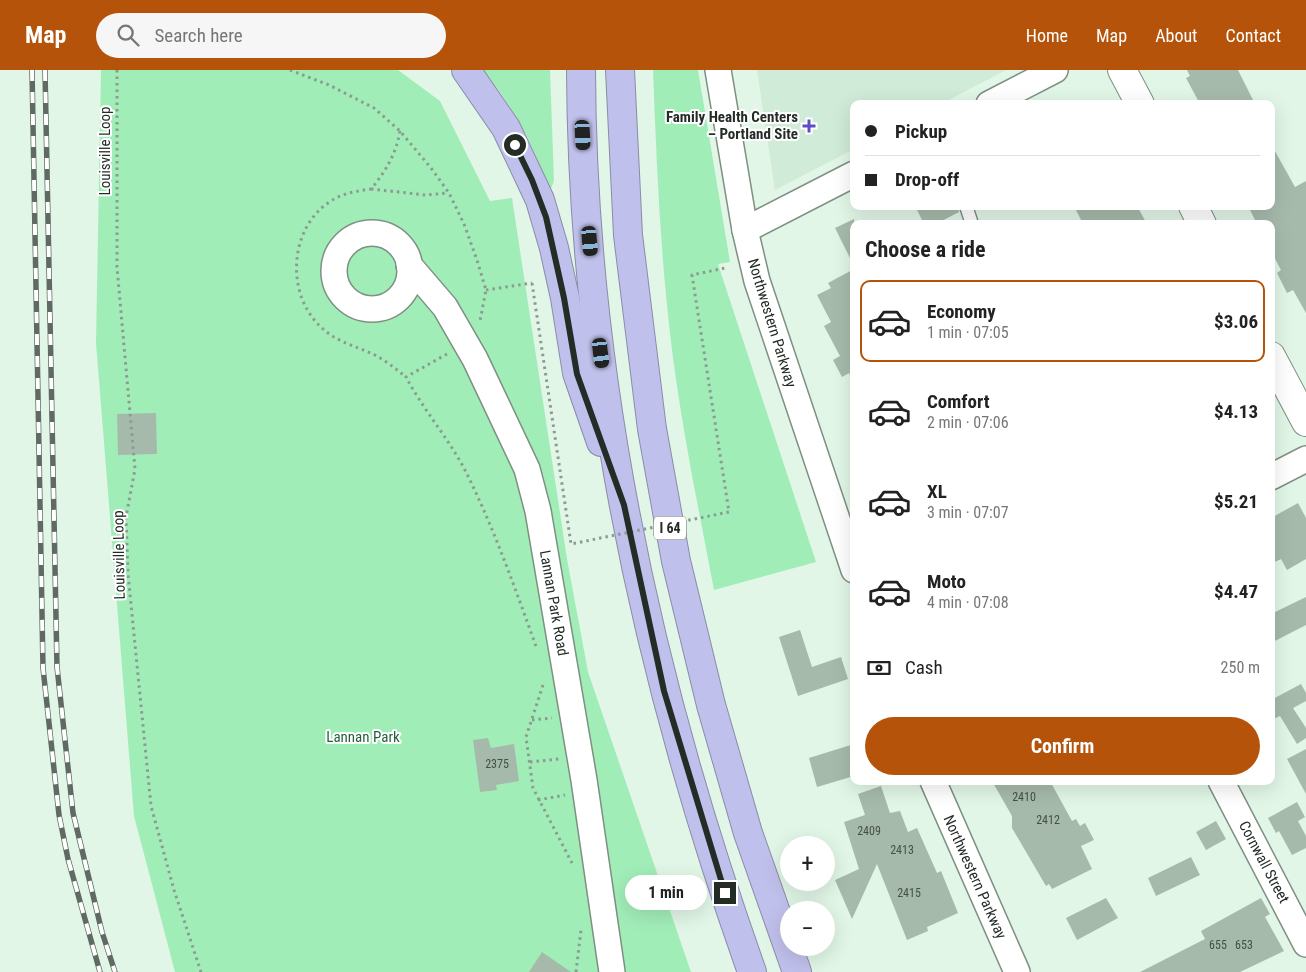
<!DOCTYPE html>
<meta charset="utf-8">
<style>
:root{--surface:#fff;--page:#f6f6f6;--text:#222;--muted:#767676;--line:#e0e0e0;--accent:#b45309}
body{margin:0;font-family:"Roboto Condensed",sans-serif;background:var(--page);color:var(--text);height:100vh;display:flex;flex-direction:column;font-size:19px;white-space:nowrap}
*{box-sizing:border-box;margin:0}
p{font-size:16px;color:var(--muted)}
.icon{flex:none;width:28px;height:28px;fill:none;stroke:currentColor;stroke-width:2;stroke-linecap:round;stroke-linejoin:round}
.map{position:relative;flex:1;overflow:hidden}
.panel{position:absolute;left:850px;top:150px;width:425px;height:565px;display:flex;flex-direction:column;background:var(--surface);border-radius:10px;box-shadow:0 5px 20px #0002}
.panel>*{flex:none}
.hud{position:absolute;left:850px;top:30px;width:425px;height:110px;border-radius:10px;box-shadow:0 5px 20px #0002;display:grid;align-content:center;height:110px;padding:0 15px;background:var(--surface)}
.controls{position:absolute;left:780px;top:766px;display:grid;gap:10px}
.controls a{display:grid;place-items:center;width:55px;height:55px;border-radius:50%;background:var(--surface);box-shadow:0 5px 20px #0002;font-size:25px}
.end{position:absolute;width:22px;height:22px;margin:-11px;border:6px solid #242c26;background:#fff;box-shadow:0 0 0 2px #fff}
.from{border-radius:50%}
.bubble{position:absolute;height:35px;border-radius:18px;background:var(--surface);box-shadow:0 5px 20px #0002;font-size:16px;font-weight:700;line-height:35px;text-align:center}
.car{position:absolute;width:15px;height:30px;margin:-15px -8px;border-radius:6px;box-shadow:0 0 4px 1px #0007;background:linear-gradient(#222 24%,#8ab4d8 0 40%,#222 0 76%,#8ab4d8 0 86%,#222 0)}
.hud b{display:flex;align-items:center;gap:18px;height:48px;font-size:19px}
.hud b+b{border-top:1px solid var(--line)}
.hud i{width:12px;height:12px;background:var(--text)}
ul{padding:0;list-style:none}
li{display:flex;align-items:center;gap:15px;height:82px;margin:0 10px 8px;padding:0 5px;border:2px solid transparent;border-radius:10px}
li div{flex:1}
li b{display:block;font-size:19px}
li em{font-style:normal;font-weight:700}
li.active{border-color:var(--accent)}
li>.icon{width:45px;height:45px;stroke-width:1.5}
h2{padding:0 15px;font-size:22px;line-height:60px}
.pay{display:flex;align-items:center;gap:12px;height:55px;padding:0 15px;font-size:19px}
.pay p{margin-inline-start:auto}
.primary-button{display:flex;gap:10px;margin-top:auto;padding:10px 15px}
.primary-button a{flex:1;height:58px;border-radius:30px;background:var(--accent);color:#fff;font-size:20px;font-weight:700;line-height:58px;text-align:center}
header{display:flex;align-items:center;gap:30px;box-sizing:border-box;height:70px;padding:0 25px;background:var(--accent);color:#fff}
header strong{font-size:24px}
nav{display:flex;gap:28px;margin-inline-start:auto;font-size:18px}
.search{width:350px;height:45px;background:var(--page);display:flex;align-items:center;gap:12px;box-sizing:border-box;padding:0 18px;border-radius:28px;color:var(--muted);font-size:19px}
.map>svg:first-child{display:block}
.built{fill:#d0ebd7}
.green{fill:#a1edb8}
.building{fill:#a6baab}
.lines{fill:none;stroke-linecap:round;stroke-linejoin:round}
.lane-casing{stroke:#7d9082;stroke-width:15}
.street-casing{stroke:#7d9082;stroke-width:28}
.secondary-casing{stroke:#7d9082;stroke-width:30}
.highway-casing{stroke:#898ca7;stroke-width:30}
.path{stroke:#8c9b90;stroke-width:3;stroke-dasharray:2.5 4;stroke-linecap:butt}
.lane{stroke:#fff;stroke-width:12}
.street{stroke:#fff;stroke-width:25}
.secondary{stroke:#fff;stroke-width:28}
.highway{stroke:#c0c0ec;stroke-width:28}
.rail-casing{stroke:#5f6b62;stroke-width:5.5}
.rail{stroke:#fff;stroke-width:4;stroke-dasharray:11;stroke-linecap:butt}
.path-bridge{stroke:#8c9b90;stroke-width:3;stroke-dasharray:2.5 4;stroke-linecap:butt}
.route{stroke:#242c26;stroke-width:6}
.poi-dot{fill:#5e4cc4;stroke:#fff;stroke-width:2}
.labels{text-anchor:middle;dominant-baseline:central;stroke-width:4;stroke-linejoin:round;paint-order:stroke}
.number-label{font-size:12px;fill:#445047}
.shield{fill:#fff;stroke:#666b67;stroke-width:1}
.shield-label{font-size:14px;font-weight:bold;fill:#242c26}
.poi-label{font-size:15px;font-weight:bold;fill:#242c26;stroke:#fff;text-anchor:end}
.street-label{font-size:15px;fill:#242c26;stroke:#fff}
.park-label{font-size:15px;fill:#255f3a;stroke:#fff}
</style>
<header>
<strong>Map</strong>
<div class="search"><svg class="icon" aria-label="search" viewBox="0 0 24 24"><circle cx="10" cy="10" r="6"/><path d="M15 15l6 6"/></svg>Search here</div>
<nav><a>Home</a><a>Map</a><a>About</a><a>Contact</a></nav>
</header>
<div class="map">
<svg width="1306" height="902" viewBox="0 0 1306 902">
<rect width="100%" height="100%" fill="#e1f6e7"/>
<polygon class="built" points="757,0 1006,0 941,34 854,34 854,79 775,120"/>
<g class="green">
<polygon points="101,0 398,0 440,31 490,131 512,128 567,489 588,602 691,902 175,902 134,746 96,273"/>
<path d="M483,0H550L554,111L550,121C531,71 516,41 483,0Z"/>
<path d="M653,0H698L730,192L718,194L816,492L714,520C696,425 676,331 667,235C659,157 656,78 653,0Z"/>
</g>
<g class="building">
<polygon points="1187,0 1238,0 1255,34 1200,34 1186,8 1190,6"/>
<polygon points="1271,74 1295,117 1306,111 1306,243 1293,220 1287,223 1277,203 1281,200 1271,181 1271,154 1257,154 1248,136 1271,136"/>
<polygon points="915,136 958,136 959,142 936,154 924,154"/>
<polygon points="1074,136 1137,136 1147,154 1083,154"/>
<polygon points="854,149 854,196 835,158"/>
<polygon points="854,199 854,313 849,303 842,307 833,290 840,286 824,256 831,252 817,225 831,218 828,213"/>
<polygon points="156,343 157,384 118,385 117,344"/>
<polygon points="1298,433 1306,448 1306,489 1287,500 1281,489 1271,494 1271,448"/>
<polygon points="1306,527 1306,555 1271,573 1271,544"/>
<polygon points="800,560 812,597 841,587 848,609 798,626 779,567"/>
<polygon points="1301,614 1306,623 1306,631 1293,638 1306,658 1306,668 1297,674 1280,646 1271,650 1271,630"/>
<polygon points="488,668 491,678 514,674 519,711 496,715 497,720 480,722 473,670"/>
<polygon points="854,674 854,706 817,717 809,688"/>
<polygon points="1306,679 1306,724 1287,689"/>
<polygon points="992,711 1050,711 1072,751 1076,749 1080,756 1085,753 1094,770 1081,776 1092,799 1052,819 1049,814 1046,816 1012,758 1012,746"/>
<polygon points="881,716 890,743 900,741 908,762 917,758 937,803 941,801 958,843 927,857 928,861 907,870 877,794 852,849 835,810 859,799 844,752 865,745 858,724"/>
<polygon points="1297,732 1305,747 1298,751 1306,766 1306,778 1292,785 1279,761 1276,763 1268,748"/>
<polygon points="1216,751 1226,769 1206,780 1196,762"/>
<polygon points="1191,787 1200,805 1156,826 1148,808"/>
<polygon points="1106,828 1118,848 1077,870 1066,848"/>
<polygon points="1261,828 1270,844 1265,847 1284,881 1240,902 1140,902 1205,869 1201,861"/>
<polygon points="542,882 571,902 529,902"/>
</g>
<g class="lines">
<defs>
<polyline id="lane" points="966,136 972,154"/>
<g id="street">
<polyline points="718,0 745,160 757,211 854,500"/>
<polyline points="989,34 1055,0"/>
<polyline points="745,160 854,104"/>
<circle cx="372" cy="201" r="38"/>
<polyline points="409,195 445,237 475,289 527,399 538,441 584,710 612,902"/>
<polyline points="1271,407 1306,389"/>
<polyline points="933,711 1017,902"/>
<polyline points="1221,711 1306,874"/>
</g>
<g id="secondary">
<polyline points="1122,0 1140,34"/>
<polyline points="1193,136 1202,154"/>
<polyline points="1271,286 1306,352"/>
</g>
<g id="highway">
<polyline points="466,0 506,58 540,130 554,178 565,228 577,303 601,372"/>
<path d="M581,0C582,308 649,613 752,902"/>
<polyline points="620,0 628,165 652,359 676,491 711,635 748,763 797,902"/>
</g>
</defs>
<use href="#lane" class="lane-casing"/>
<use href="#street" class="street-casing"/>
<use href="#secondary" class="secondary-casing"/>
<use href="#highway" class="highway-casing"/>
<g class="path">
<polyline points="117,0 117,197 135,399 126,447 128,504 151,736 174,820 201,902"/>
<polyline points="290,0 329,15 374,38 400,61 431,98 449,123 464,154 477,190 486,220 480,251"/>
<path d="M400,61C396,84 386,101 371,119C357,121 343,123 331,131C289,157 285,224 321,257C336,272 356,276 375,285C386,291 396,299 406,307"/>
<polyline points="371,119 426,125 448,123"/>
<polyline points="486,220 532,213"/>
<path d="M447,284L406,307C424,341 450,370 467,404C495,461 516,521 537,579"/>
<polyline points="543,615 526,667 533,718 572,793"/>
<polyline points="532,650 552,648"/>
<polyline points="530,692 559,689"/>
<polyline points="538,730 565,725"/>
<polyline points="576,902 581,860"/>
</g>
<use href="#lane" class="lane"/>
<use href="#street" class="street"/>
<use href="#secondary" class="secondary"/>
<use href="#highway" class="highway"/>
<defs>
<g id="rail">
<polyline points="32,0 43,598 59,745 68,789 100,902"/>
<polyline points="45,0 57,597 73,743 102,862 115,902"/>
</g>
</defs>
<use href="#rail" class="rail-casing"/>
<use href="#rail" class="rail"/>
<polyline class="path-bridge" points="532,213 571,474 729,442 692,205 725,198"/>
</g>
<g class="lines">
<polyline class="route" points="515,75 532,110 546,147 564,228 577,304 624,435 664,621 725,823"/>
</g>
<path class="poi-dot" d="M806.5 48.5h5v5h5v5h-5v5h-5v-5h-5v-5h5z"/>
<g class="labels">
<g class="number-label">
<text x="497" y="694">2375</text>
<text x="1024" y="727">2410</text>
<text x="1048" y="750">2412</text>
<text x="869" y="761">2409</text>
<text x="902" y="780">2413</text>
<text x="909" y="823">2415</text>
<text x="1218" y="875">655</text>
<text x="1244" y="875">653</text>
</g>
<rect class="shield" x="654" y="446.5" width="32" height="23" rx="4"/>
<g class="shield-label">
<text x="670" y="458">I 64</text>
</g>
<g class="poi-label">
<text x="798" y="47">Family Health Centers<tspan x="798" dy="17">– Portland Site</tspan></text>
</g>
<g class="street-label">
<text transform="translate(105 81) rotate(-90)">Louisville Loop</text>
<text transform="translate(772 253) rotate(73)">Northwestern Parkway</text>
<text transform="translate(119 485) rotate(-91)">Louisville Loop</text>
<text transform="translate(554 533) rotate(80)">Lannan Park Road</text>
<text transform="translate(1264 792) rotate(62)">Cornwall Street</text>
<text transform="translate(975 807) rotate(66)">Northwestern Parkway</text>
</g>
<g class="park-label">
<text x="363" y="667">Lannan Park</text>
</g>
</g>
</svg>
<div class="controls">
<a>+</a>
<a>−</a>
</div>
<i class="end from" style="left:515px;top:75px"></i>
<i class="end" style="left:725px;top:823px"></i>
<div class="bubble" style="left:625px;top:805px;width:82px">1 min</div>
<i class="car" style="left:583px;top:65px;rotate:177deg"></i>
<i class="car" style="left:590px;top:171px;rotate:175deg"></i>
<i class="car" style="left:601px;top:283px;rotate:173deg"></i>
<div class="hud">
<b><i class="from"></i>Pickup</b>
<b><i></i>Drop-off</b>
</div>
<section class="panel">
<h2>Choose a ride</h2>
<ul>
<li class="active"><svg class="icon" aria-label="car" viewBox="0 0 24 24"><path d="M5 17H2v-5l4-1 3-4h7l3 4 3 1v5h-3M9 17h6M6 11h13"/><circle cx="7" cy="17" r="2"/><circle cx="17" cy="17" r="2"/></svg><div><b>Economy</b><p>1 min · 07:05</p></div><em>$3.06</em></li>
<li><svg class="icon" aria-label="car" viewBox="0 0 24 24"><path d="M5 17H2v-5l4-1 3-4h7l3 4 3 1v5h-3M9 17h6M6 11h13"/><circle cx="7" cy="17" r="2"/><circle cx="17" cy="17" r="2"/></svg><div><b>Comfort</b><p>2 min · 07:06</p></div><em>$4.13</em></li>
<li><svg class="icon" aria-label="car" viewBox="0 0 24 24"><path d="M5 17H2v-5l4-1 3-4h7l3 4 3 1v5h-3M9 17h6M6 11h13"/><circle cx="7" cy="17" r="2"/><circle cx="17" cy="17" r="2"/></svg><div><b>XL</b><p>3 min · 07:07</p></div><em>$5.21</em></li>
<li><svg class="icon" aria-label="car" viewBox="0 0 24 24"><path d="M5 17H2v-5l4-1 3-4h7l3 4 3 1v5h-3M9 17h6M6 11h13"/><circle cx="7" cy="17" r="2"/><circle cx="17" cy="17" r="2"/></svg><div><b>Moto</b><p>4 min · 07:08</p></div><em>$4.47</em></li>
</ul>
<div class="pay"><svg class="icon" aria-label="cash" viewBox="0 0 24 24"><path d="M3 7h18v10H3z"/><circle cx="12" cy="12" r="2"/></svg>Cash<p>250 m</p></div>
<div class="primary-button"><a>Confirm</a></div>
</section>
</div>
